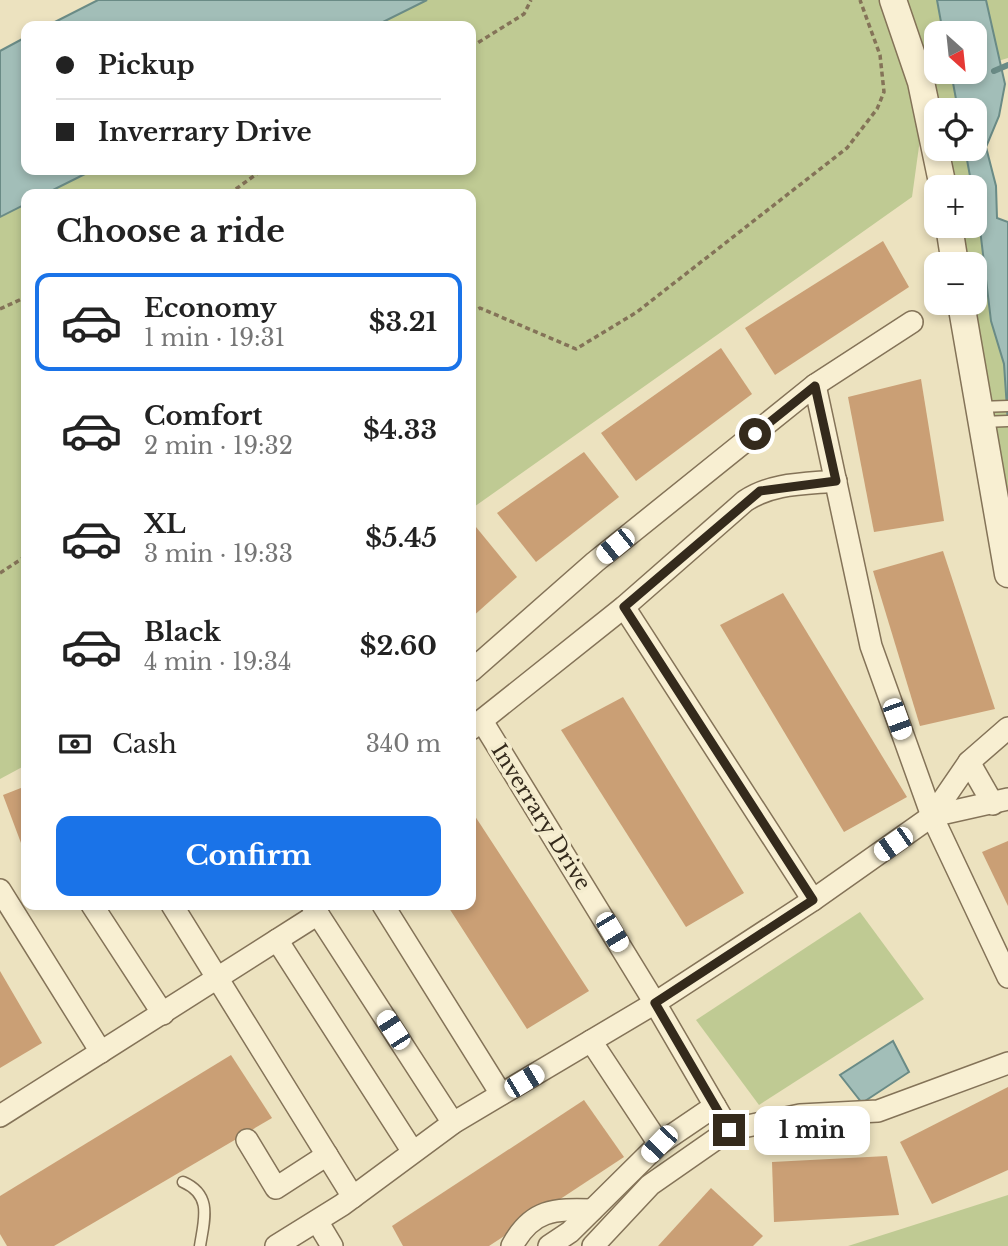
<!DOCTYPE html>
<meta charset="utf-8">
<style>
:root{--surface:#fff;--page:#f6f6f6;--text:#222;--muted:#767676;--line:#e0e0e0;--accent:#1a73e8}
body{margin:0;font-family:"Libre Baskerville",serif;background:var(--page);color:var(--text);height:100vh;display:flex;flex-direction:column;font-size:26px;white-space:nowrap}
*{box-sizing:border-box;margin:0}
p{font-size:23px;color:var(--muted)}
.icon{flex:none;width:38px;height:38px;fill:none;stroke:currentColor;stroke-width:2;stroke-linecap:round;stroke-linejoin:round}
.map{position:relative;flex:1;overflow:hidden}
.side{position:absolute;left:21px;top:189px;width:455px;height:721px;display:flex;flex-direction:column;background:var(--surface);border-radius:14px;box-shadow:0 4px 10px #0003}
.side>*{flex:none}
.banner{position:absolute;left:21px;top:21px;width:455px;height:154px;border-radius:14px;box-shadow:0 4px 10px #0003;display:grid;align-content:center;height:154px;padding:0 35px;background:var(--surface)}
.needle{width:46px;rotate:153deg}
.fabs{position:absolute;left:924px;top:21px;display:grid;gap:14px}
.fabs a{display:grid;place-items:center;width:63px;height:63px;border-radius:14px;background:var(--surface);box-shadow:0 4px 10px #0003;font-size:35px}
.end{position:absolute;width:32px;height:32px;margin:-16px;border:9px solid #342a1c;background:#fff;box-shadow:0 0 0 4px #fff}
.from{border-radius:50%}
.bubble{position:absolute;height:49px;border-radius:14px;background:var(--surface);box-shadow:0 4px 10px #0003;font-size:23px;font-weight:700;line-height:49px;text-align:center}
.car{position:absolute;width:21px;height:42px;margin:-21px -10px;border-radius:9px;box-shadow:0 0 5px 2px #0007;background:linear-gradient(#fff 24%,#345 0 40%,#fff 0 76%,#345 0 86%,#fff 0)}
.banner b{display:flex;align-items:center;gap:24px;height:66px;font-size:26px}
.banner b+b{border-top:2px solid var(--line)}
.banner i{width:18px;height:18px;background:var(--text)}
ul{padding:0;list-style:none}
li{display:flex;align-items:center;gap:21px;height:98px;margin:0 14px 10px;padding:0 21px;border:4px solid transparent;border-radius:14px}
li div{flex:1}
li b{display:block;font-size:26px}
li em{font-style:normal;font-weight:700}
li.active{border-color:var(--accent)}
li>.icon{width:63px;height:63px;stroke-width:1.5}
h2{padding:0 35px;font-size:32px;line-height:84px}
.pay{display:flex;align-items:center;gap:18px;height:77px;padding:0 35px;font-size:26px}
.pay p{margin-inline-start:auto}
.primary-button{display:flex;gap:14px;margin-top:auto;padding:14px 35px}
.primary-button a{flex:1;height:80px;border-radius:14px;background:var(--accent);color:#fff;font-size:28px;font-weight:700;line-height:80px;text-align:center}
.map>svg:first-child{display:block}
.green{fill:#bfca93}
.water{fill:#a2beb8;stroke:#6a8b86;stroke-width:2}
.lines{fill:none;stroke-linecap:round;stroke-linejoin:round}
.stream{stroke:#6a8b86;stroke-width:6}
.building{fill:#ca9f75}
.service-casing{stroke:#847358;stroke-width:13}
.minor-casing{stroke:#847358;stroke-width:24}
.tertiary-casing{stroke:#847358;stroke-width:29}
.path{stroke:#847358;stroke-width:3.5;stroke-dasharray:5 3.5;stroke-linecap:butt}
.service{stroke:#f8efd2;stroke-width:10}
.minor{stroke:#f8efd2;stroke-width:21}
.tertiary{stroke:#f8efd2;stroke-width:26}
.route{stroke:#342a1c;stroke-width:9}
.labels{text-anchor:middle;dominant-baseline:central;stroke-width:7;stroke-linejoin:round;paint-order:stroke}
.street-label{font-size:21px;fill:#342a1c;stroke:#f4ecce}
</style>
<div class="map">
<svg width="1008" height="1246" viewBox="0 0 1008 1246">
<rect width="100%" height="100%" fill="#ece2bf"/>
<g class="green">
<polygon points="427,0 1008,0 1008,58 975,68 975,33 936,33 936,72 968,72 973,110 936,110 936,149 975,149 1008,342 1008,574 961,303 975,303 975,264 955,264 949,226 975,226 975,187 943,187 925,103 912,197 471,509 471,194 45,194 93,170 471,170 471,26 375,26"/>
<polygon points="26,204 26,765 0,779 0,217"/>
<polygon points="860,912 924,999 759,1105 696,1020"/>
<polygon points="1008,1195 1008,1246 848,1246"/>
</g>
<g class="water">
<polygon points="98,0 427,0 375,26 47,26"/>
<polygon points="937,0 986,0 1005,84 999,116 986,147 996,186 997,218 1008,222 1008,424 1004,364 991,321 975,187 972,187 965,149 975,149 975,110 958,110 951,72 975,72 975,33 943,33"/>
<polygon points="26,37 26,170 93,170 45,194 26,194 26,204 0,217 0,51"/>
<polygon points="893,1041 909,1072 862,1103 840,1075"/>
</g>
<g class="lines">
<polyline class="stream" points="994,71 1008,65"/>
</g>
<g class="building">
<polygon points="883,241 909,287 775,375 745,328"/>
<polygon points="721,348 752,394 636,481 601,433"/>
<polygon points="921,379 944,521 874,532 848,397"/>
<polygon points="584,452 619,497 536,562 497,513"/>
<polygon points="476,527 517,577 471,618 471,532"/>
<polygon points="943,551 995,709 920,726 873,571"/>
<polygon points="783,593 907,797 844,832 720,625"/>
<polygon points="623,697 744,893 686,927 561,730"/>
<polygon points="26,786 26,850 24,851 3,795"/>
<polygon points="471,810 589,991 527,1029 447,905 471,905"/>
<polygon points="1008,841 1008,906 982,852"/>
<polygon points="0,971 42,1043 0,1068"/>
<polygon points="231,1055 272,1118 54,1246 7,1246 0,1234 0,1196"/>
<polygon points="1008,1087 1008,1170 932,1204 900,1142"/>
<polygon points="584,1100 624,1157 489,1246 403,1246 392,1226"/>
<polygon points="887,1156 899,1215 774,1222 772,1162"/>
<polygon points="711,1188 763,1236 753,1246 658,1246"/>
</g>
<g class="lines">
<defs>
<g id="service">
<polyline points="979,407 1008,406"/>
<polyline points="982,422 1008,421"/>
<path d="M183,1182C213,1195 204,1220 200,1246"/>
</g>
<g id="minor">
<polyline points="815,385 912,322"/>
<polyline points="624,607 813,900"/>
<polyline points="471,671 595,562 815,385 871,646 932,816 1008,977"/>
<polyline points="482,721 655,1003 729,1130"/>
<path d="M471,729L624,607L745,501C772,483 804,484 836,481"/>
<polyline points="969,762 993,804"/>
<polyline points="932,816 1008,799"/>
<polyline points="0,890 101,1052"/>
<polyline points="92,905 163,1014"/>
<polyline points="172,905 353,1197"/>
<polyline points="312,905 453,1123"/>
<polyline points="383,905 501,1094"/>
<polyline points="277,940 413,1152"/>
<polyline points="591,1041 659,1144 715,1106"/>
<polyline points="0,1116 318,914"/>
<polyline points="247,1140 276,1188 327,1155"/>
<polyline points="317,1221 332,1246"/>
<polyline points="276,1246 342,1205 453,1123 655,1003 813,900 932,816 969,762 1008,728"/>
<path d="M512,1246C532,1209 554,1209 592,1210"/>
<polyline points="549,1246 570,1232 659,1144"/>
<polyline points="593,1246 650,1185 729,1130 800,1115 878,1111 1008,1063"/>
</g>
<g id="tertiary">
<polyline points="893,0 921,82 943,187"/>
<polyline points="949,226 955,264"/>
<polyline points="961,303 1008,574"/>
</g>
</defs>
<use href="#service" class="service-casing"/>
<use href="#minor" class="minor-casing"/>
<use href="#tertiary" class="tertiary-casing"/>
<g class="path">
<polyline points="471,47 524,14 531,0"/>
<polyline points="229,194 262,170"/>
<polyline points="0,309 26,297"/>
<polyline points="471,313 480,308 576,349 637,312 847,148 877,109 884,92 880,55 860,0"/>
<polyline points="0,573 26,556"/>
</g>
<use href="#service" class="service"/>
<use href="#minor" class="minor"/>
<use href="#tertiary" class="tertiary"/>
</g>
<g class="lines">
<polyline class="route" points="729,1130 655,1003 813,900 624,607 760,491 836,481 815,386 755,434"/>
</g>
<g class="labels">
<g class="street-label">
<text transform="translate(541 817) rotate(58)">Inverrary Drive</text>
</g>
</g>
</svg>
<div class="fabs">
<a><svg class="needle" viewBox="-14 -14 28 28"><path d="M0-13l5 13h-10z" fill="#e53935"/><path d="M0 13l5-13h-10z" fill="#767676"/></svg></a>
<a><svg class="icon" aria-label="locate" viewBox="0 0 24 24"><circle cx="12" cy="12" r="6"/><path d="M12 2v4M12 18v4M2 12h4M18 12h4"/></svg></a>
<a>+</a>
<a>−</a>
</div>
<i class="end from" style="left:755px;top:434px"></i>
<i class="end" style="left:729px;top:1130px"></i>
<div class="bubble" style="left:754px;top:1106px;width:116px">1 min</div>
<i class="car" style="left:615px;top:546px;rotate:231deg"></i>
<i class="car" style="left:897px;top:719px;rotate:160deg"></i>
<i class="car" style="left:893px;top:844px;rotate:235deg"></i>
<i class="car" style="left:612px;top:932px;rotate:149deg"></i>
<i class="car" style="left:393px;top:1030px;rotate:327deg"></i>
<i class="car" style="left:524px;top:1081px;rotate:59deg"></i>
<i class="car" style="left:659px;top:1144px;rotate:224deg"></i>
<div class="banner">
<b><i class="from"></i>Pickup</b>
<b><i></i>Inverrary Drive</b>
</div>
<section class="side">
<h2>Choose a ride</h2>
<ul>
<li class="active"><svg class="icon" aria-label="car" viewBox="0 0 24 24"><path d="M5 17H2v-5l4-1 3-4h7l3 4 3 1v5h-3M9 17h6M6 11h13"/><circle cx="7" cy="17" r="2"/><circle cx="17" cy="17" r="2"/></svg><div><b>Economy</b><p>1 min · 19:31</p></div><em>$3.21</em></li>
<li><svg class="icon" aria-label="car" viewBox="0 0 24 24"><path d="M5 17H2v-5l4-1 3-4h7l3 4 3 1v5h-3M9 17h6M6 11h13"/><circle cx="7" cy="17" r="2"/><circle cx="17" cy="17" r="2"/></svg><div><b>Comfort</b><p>2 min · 19:32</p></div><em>$4.33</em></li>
<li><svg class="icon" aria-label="car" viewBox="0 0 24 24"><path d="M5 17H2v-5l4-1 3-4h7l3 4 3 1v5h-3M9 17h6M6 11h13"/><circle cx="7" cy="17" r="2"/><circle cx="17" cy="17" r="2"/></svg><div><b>XL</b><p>3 min · 19:33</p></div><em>$5.45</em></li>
<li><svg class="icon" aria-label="car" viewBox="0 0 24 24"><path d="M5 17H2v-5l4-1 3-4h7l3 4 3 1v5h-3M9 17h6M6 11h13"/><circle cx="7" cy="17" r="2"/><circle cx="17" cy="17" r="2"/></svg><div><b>Black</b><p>4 min · 19:34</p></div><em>$2.60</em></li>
</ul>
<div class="pay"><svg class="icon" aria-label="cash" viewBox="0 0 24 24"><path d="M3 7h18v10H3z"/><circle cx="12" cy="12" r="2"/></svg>Cash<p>340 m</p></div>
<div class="primary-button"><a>Confirm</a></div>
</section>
</div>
